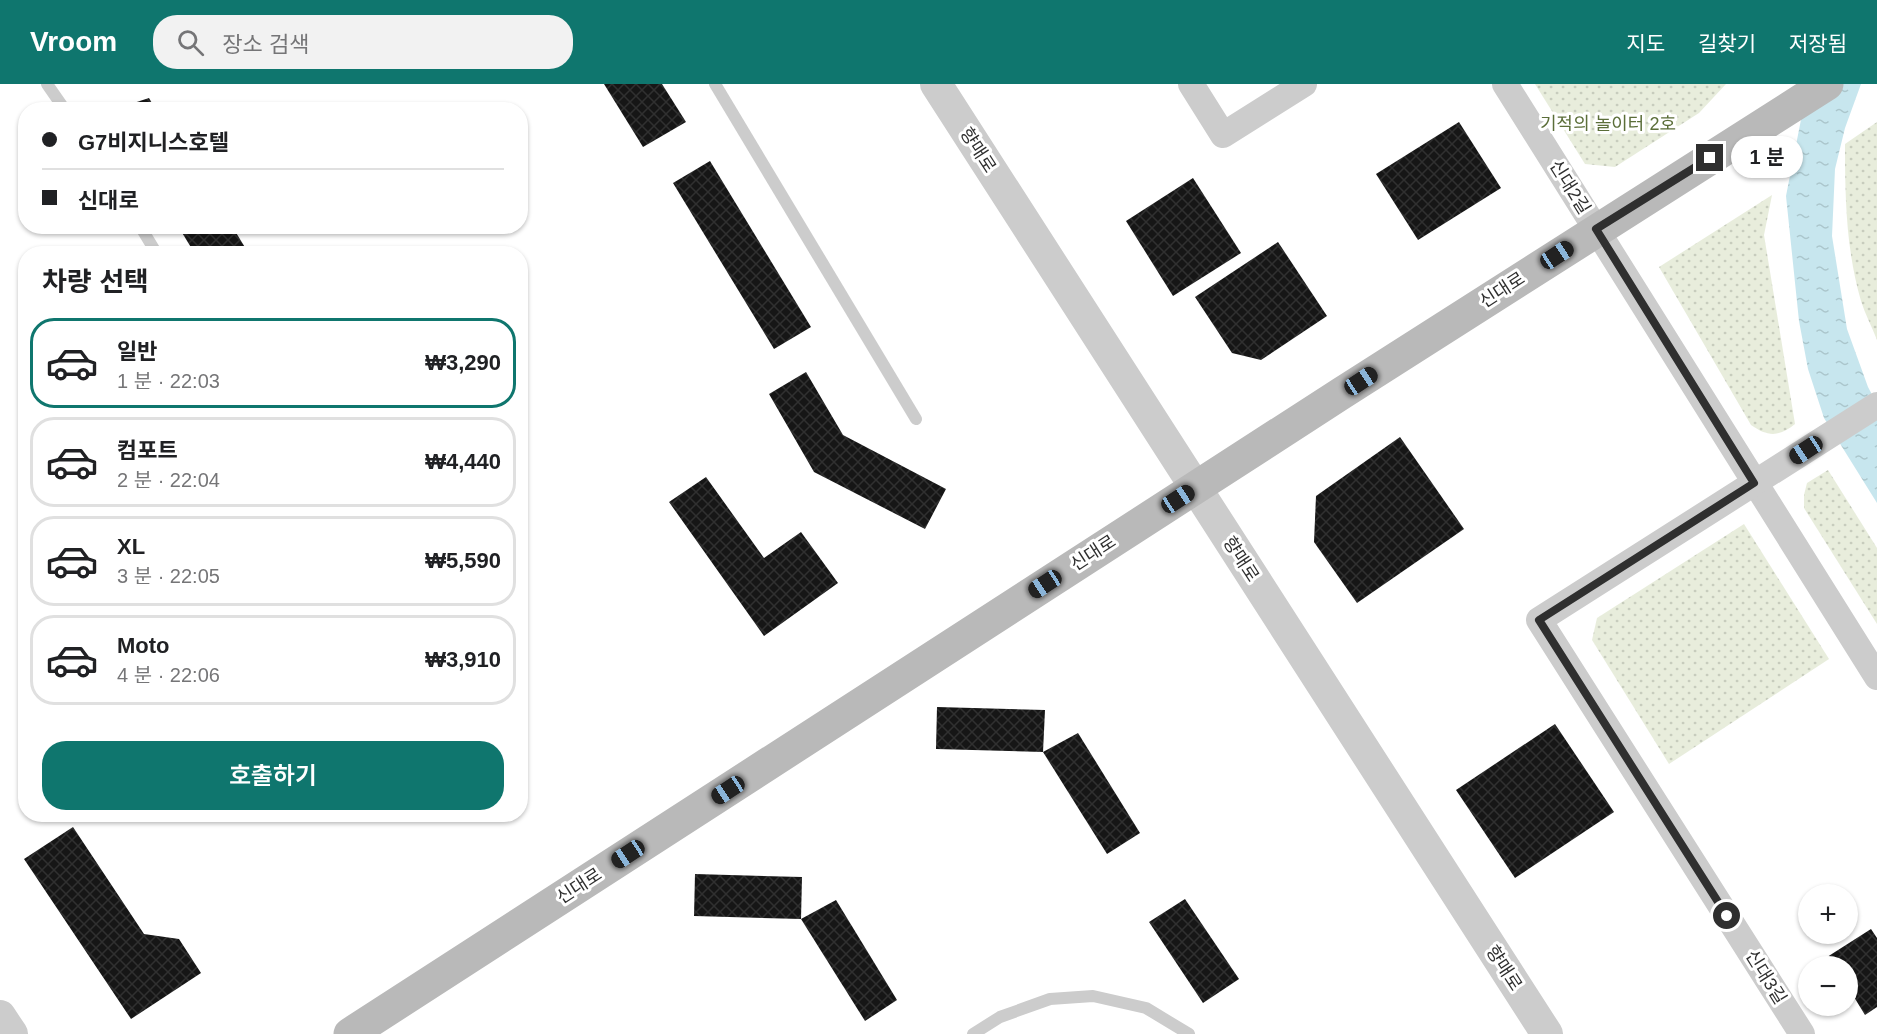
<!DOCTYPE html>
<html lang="ko">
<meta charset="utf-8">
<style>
:root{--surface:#fff;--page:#f2f2f2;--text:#202124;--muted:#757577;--line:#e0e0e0;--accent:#0f766e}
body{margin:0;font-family:Arial,"Noto Sans KR",sans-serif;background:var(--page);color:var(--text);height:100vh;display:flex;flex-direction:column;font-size:22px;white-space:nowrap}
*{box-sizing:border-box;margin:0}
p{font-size:20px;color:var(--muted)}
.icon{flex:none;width:33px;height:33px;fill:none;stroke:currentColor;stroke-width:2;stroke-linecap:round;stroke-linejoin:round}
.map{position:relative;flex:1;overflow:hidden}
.side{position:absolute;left:18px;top:162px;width:510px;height:576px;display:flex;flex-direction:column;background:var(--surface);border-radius:24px;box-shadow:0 2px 4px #0004}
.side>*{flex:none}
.hud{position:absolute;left:18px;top:18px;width:510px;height:132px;border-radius:24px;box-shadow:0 2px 4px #0004;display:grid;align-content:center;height:132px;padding:0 24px;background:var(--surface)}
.tools{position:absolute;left:1798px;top:800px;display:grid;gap:12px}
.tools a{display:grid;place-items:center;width:60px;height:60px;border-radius:50%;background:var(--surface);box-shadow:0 2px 4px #0004;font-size:30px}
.end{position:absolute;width:27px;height:27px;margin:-14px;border:8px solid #2f2f2f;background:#fff;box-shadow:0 0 0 3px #fff}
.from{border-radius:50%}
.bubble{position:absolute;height:42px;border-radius:21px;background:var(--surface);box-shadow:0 2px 4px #0004;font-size:20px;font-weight:600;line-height:42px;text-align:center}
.car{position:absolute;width:18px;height:36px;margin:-18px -9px;border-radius:8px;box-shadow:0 0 4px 2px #0007;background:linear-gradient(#222 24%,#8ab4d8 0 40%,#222 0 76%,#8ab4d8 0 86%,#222 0)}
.hud b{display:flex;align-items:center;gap:21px;height:57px;font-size:22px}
.hud b+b{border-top:2px solid var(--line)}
.hud i{width:15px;height:15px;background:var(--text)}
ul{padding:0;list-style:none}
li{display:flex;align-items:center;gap:18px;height:90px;margin:0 12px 9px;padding:0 12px;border:3px solid var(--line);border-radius:24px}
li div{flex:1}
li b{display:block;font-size:22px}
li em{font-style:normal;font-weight:600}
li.active{border-color:var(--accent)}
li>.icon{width:54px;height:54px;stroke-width:1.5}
h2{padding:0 24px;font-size:27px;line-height:72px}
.cta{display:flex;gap:12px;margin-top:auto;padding:12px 24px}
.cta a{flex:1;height:69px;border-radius:24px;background:var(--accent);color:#fff;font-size:24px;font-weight:600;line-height:69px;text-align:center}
header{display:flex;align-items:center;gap:36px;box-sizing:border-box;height:84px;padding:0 30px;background:var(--accent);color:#fff}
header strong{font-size:28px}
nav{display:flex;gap:33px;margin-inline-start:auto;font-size:21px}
.search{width:420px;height:54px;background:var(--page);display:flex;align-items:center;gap:15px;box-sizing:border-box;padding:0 21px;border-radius:24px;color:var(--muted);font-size:22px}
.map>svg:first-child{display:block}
.green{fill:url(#green-dots)}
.water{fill:url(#water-ripples)}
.building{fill:url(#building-cross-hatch)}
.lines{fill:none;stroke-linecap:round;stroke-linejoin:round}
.service{stroke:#ccc;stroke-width:12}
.minor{stroke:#ccc;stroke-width:26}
.tertiary{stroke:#ccc;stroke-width:32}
.secondary{stroke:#b9b9b9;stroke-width:33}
.route{stroke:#2f2f2f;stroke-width:8}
.labels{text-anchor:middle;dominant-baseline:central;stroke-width:6;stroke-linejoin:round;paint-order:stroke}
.park-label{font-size:18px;fill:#5b6e39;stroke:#fff}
.street-label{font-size:18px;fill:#2f2f2f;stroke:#fff}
</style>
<header>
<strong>Vroom</strong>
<div class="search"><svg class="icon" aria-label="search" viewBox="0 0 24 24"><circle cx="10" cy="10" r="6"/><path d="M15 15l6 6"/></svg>장소 검색</div>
<nav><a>지도</a><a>길찾기</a><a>저장됨</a></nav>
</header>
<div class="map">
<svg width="1877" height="950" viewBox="0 0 1877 950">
<defs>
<pattern id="green-dots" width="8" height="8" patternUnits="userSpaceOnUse" patternTransform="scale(1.5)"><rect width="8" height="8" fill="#e8eddc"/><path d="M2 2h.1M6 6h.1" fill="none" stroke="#c7ccbd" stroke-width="1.8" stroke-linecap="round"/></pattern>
<pattern id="water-ripples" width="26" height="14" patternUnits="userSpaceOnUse" patternTransform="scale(1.5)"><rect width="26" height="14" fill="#c7e6ee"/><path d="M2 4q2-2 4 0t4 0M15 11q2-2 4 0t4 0" fill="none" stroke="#abc6cc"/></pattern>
<pattern id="building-cross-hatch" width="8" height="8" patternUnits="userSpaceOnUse" patternTransform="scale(1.5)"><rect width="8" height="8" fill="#161616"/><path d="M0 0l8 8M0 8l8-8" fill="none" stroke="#303030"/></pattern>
</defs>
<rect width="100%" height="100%" fill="#fff"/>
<g class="green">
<polygon points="1535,0 1726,0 1699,29 1615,83 1585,80"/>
<path d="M1877,38V256C1872,243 1865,230 1861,217C1846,165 1845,114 1845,60Z"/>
<path d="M1772,111L1764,151L1795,340C1779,353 1768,353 1751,341L1659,183Z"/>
<polygon points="1828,386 1877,464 1877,540 1804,424 1804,411 1807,399"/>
<polygon points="1744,440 1829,575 1669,680 1592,556 1597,534"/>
</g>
<polygon class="water" points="1808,0 1861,0 1845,44 1835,85 1832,152 1847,245 1868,303 1877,320 1877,419 1824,334 1808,285 1799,237 1786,112"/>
<g class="building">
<polygon points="604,0 662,0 686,38 643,63"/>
<polygon points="149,14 156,26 115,26 115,25"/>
<polygon points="1459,38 1501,104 1418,156 1376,90"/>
<polygon points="710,77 811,243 774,265 673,99"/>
<polygon points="1193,94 1241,169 1173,212 1126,137"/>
<polygon points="178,142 232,142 249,170 195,170"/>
<polygon points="1278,158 1327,232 1261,276 1232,269 1195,213"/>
<polygon points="806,288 843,351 946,405 925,445 814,388 769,310"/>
<polygon points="1400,353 1464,445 1357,519 1314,458 1316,412"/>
<polygon points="706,393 764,474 801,448 838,499 764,552 669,418"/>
<polygon points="937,623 1045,626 1043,668 936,665"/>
<polygon points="1555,640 1614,728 1515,794 1456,706"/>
<polygon points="1078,649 1140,749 1107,770 1043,668"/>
<polygon points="73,743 144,850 179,855 201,889 131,935 24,775"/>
<polygon points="695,790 802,793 801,835 694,832"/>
<polygon points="1185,815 1239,895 1203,919 1149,838"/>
<polygon points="836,816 897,916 865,937 801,835"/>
<polygon points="1871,845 1877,854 1877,923 1865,931 1854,913 1848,917 1848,882 1813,882"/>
</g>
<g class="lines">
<g class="service">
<polyline points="47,0 65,26"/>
<polyline points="715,0 916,335"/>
<polyline points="140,142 157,170"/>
<polyline points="973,950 1000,933 1050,915 1093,912 1146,924 1189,950"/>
</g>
<g class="minor">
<polyline points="1191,0 1223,51 1304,0"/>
<polyline points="1505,0 1877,593"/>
<polyline points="1802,950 1539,536 1877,321"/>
</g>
<g class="tertiary">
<polyline points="936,0 1547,950"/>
<polyline points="0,932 12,950"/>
</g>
<polyline class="secondary" points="350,950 1342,309 1827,0"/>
</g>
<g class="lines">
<polyline class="route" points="1710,74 1596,145 1754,399 1539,536 1727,832"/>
</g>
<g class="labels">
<g class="park-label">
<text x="1608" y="40">기적의 놀이터 2호</text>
</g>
<g class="street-label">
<text transform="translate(978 66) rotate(57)">향매로</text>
<text transform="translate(1570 103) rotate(58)">신대2길</text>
<text transform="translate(1502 206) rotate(-33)">신대로</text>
<text transform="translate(1093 469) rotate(-33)">신대로</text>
<text transform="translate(1241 475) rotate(57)">향매로</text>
<text transform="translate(579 802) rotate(-33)">신대로</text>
<text transform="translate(1504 884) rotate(57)">향매로</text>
<text transform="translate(1766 893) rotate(58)">신대3길</text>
</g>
</g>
</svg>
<div class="tools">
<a>+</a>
<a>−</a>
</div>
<i class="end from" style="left:1727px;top:832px"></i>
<i class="end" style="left:1710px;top:74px"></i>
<div class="bubble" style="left:1731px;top:52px;width:72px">1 분</div>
<i class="car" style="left:1557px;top:171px;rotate:57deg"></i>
<i class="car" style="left:1361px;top:297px;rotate:57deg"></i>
<i class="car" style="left:1806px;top:366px;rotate:237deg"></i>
<i class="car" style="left:1178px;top:415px;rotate:57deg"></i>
<i class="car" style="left:1045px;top:500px;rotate:237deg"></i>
<i class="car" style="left:728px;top:706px;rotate:237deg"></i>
<i class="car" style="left:628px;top:770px;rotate:237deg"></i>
<div class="hud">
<b><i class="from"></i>G7비지니스호텔</b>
<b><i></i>신대로</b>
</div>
<section class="side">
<h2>차량 선택</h2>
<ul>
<li class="active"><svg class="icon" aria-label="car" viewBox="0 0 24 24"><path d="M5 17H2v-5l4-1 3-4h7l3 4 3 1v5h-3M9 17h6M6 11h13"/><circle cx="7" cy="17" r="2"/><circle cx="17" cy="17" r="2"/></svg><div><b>일반</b><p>1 분 · 22:03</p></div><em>₩3,290</em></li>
<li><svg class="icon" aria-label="car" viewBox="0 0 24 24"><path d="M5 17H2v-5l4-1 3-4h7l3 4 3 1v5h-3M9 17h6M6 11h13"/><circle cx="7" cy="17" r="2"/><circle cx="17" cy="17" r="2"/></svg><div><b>컴포트</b><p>2 분 · 22:04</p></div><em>₩4,440</em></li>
<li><svg class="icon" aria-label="car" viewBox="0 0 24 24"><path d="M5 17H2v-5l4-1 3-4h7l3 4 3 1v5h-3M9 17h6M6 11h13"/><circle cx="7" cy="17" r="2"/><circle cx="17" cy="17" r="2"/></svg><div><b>XL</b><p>3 분 · 22:05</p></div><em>₩5,590</em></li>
<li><svg class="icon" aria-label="car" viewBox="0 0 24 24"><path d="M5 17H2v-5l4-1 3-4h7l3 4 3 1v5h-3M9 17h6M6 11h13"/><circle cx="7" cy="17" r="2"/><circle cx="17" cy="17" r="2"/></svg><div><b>Moto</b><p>4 분 · 22:06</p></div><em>₩3,910</em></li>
</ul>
<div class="cta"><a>호출하기</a></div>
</section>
</div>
